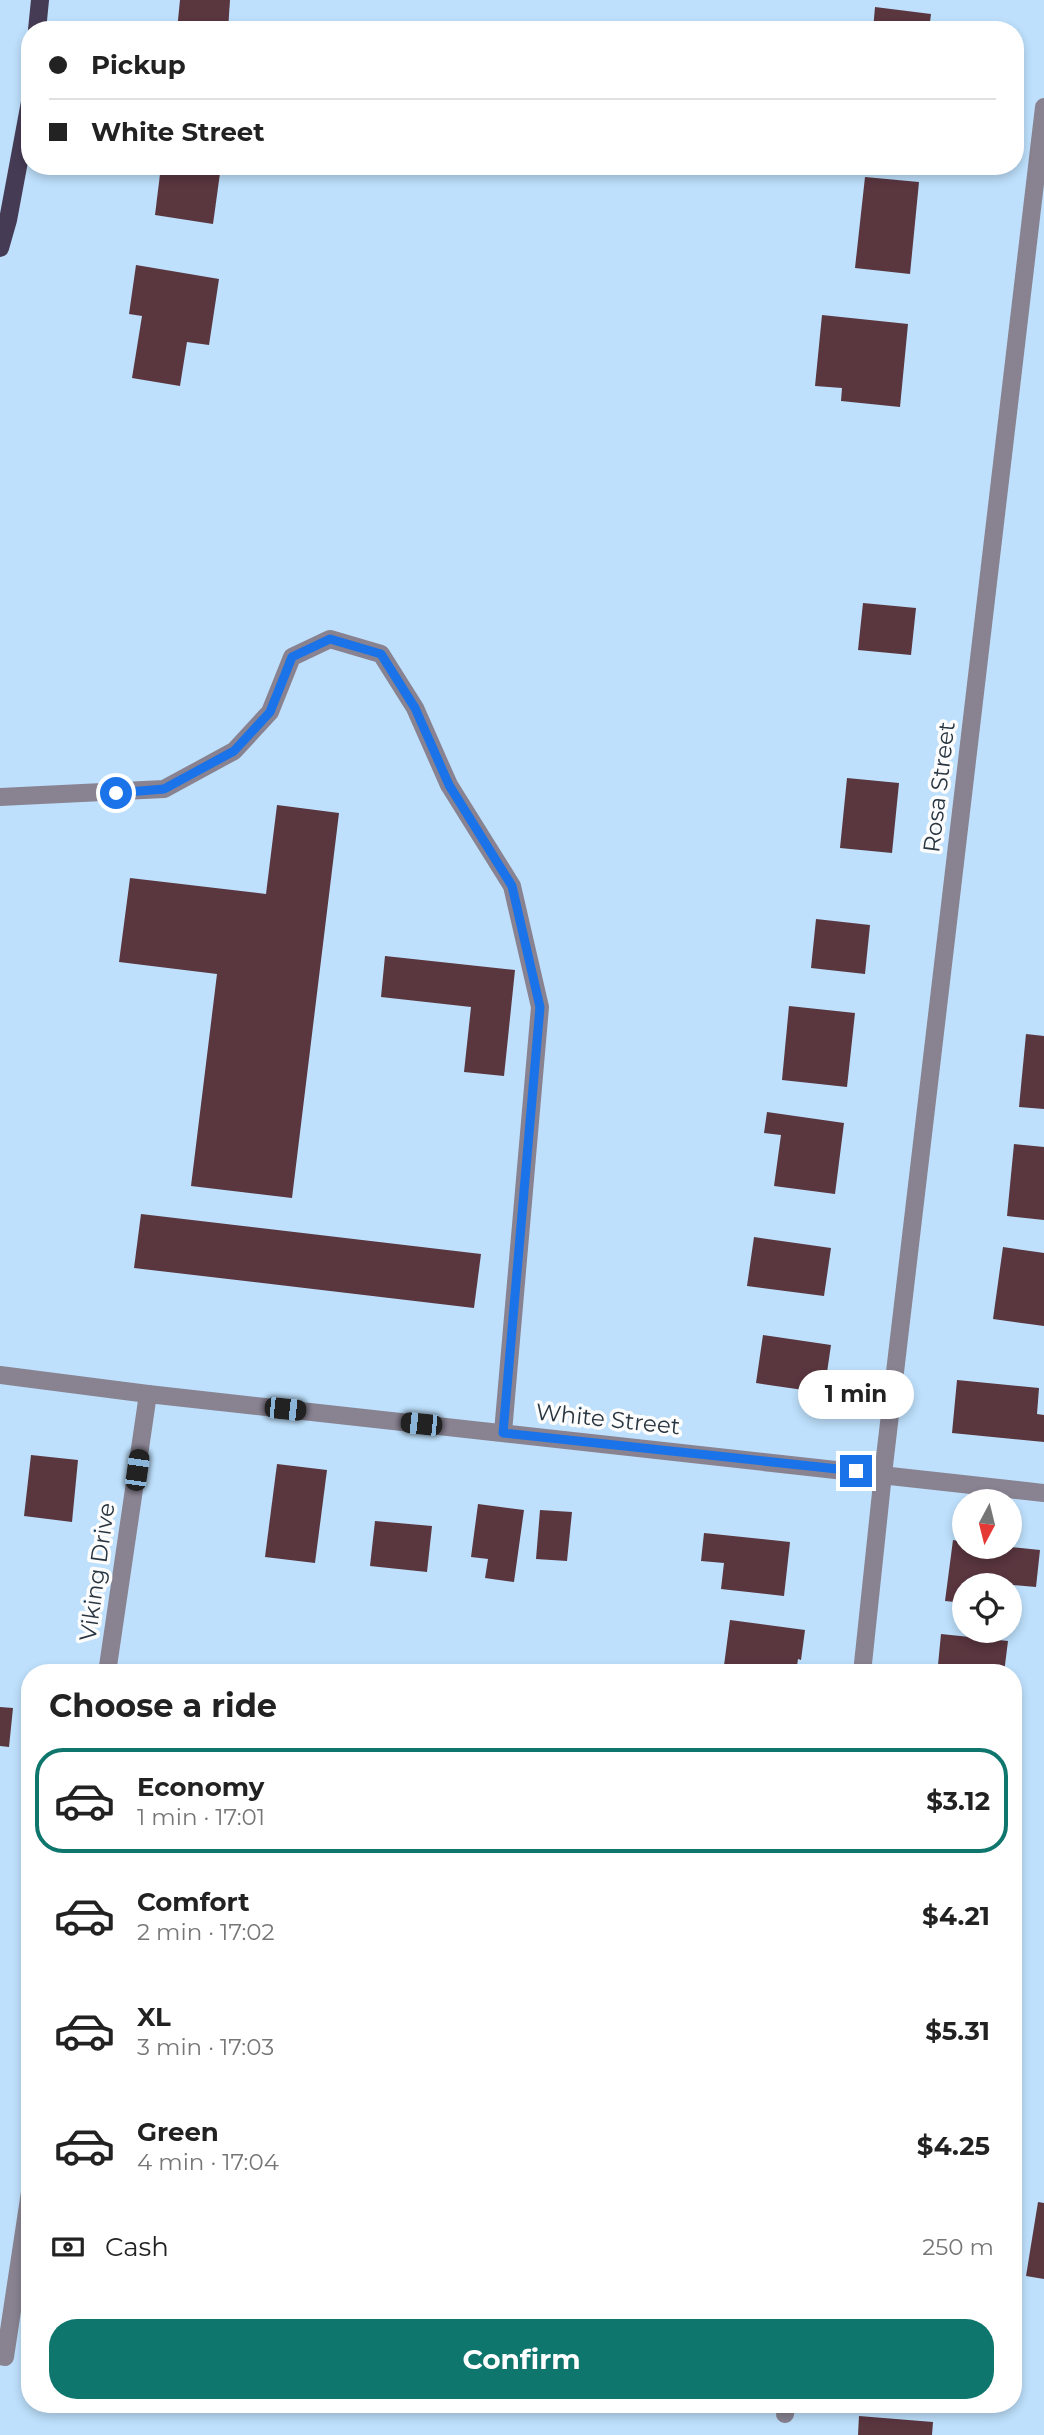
<!DOCTYPE html>
<meta charset="utf-8">
<style>
:root{--surface:#fff;--page:#f2f2f2;--text:#222;--muted:#767676;--line:#e0e0e0;--accent:#0f766e}
body{margin:0;font-family:Montserrat,sans-serif;background:var(--page);color:var(--text);height:100vh;display:flex;flex-direction:column;font-size:26px;white-space:nowrap}
*{box-sizing:border-box;margin:0}
p{font-size:23px;color:var(--muted)}
.icon{flex:none;width:38px;height:38px;fill:none;stroke:currentColor;stroke-width:2;stroke-linecap:round;stroke-linejoin:round}
.map{position:relative;flex:1;overflow:hidden}
.panel{position:absolute;left:21px;top:1664px;width:1001px;height:749px;display:flex;flex-direction:column;background:var(--surface);border-radius:28px;box-shadow:0 4px 10px #0003}
.panel>*{flex:none}
.banner{position:absolute;left:21px;top:21px;width:1003px;height:154px;border-radius:28px;box-shadow:0 4px 10px #0003;display:grid;align-content:center;height:154px;padding:0 28px;background:var(--surface)}
.needle{width:46px;rotate:187deg}
.fabs{position:absolute;left:952px;top:1489px;display:grid;gap:14px}
.fabs a{display:grid;place-items:center;width:70px;height:70px;border-radius:50%;background:var(--surface);box-shadow:0 4px 10px #0003;font-size:35px}
.end{position:absolute;width:32px;height:32px;margin:-16px;border:9px solid #1a73e8;background:#fff;box-shadow:0 0 0 4px #fff}
.from{border-radius:50%}
.bubble{position:absolute;height:49px;border-radius:24px;background:var(--surface);box-shadow:0 4px 10px #0003;font-size:23px;font-weight:700;line-height:49px;text-align:center}
.car{position:absolute;width:21px;height:42px;margin:-21px -10px;border-radius:9px;box-shadow:0 0 5px 2px #0007;background:linear-gradient(#222 24%,#8ab4d8 0 40%,#222 0 76%,#8ab4d8 0 86%,#222 0)}
.banner b{display:flex;align-items:center;gap:24px;height:66px;font-size:26px}
.banner b+b{border-top:2px solid var(--line)}
.banner i{width:18px;height:18px;background:var(--text)}
ul{padding:0;list-style:none}
li{display:flex;align-items:center;gap:21px;height:105px;margin:0 14px 10px;padding:0 14px;border:4px solid transparent;border-radius:28px}
li div{flex:1}
li b{display:block;font-size:26px}
li em{font-style:normal;font-weight:700}
li.active{border-color:var(--accent)}
li>.icon{width:63px;height:63px;stroke-width:1.5}
h2{padding:0 28px;font-size:32px;line-height:84px}
.pay{display:flex;align-items:center;gap:18px;height:77px;padding:0 28px;font-size:26px}
.pay p{margin-inline-start:auto}
.primary-button{display:flex;gap:14px;margin-top:auto;padding:14px 28px}
.primary-button a{flex:1;height:80px;border-radius:28px;background:var(--accent);color:#fff;font-size:28px;font-weight:700;line-height:80px;text-align:center}
.map>svg:first-child{display:block}
.building{fill:#5a363f}
.lines{fill:none;stroke-linecap:round;stroke-linejoin:round}
.minor{stroke:#888291;stroke-width:18}
.major{stroke:#463b54;stroke-width:18}
.route{stroke:#1a73e8;stroke-width:9}
.labels{text-anchor:middle;dominant-baseline:central;stroke-width:7;stroke-linejoin:round;paint-order:stroke}
.street-label{font-size:23px;fill:#293641;stroke:#fcfcfc}
</style>
<div class="map">
<svg width="1044" height="2435" viewBox="0 0 1044 2435">
<rect width="100%" height="100%" fill="#bee0fc"/>
<g class="building">
<polygon points="180,0 230,0 228,30 177,30"/>
<polygon points="875,7 931,14 929,30 873,30"/>
<polygon points="161,166 221,166 213,224 155,215"/>
<polygon points="865,177 919,182 910,274 855,268"/>
<polygon points="136,265 219,279 209,345 187,342 180,386 132,378 142,316 129,314"/>
<polygon points="822,315 908,324 900,407 841,401 842,388 815,386"/>
<polygon points="863,603 916,608 911,655 858,650"/>
<polygon points="847,778 899,783 892,853 840,848"/>
<polygon points="277,805 339,813 292,1198 191,1186 217,974 119,962 130,878 266,894"/>
<polygon points="816,919 870,925 865,974 811,968"/>
<polygon points="385,956 515,970 504,1076 464,1072 471,1007 381,997"/>
<polygon points="789,1006 855,1013 847,1087 782,1080"/>
<polygon points="1026,1034 1044,1036 1044,1109 1019,1107"/>
<polygon points="767,1112 844,1123 835,1194 774,1186 781,1135 764,1133"/>
<polygon points="1014,1144 1044,1147 1044,1220 1007,1216"/>
<polygon points="141,1214 481,1254 474,1308 134,1268"/>
<polygon points="754,1237 831,1248 824,1296 747,1286"/>
<polygon points="1003,1247 1044,1253 1044,1326 993,1319"/>
<polygon points="763,1335 831,1345 824,1393 756,1383"/>
<polygon points="957,1380 1039,1388 1037,1414 1044,1415 1044,1442 952,1433"/>
<polygon points="31,1455 78,1460 72,1522 24,1516"/>
<polygon points="277,1464 327,1470 315,1563 265,1557"/>
<polygon points="478,1504 524,1510 514,1582 485,1578 488,1559 471,1557"/>
<polygon points="540,1510 572,1512 567,1561 536,1559"/>
<polygon points="375,1521 432,1526 427,1572 370,1566"/>
<polygon points="704,1533 790,1542 784,1596 721,1589 724,1563 701,1561"/>
<polygon points="953,1540 964,1542 964,1547 1010,1547 1040,1550 1036,1587 1013,1585 1011,1601 1010,1586 964,1586 964,1603 945,1601"/>
<polygon points="730,1620 805,1630 801,1660 798,1659 796,1673 723,1673"/>
<polygon points="941,1634 1008,1641 1004,1673 939,1673 940,1664 938,1665"/>
<polygon points="0,1707 13,1708 9,1747 0,1746"/>
<polygon points="1038,2202 1044,2203 1044,2279 1026,2276"/>
<polygon points="859,2416 933,2422 932,2435 858,2435"/>
</g>
<g class="lines">
<g class="minor">
<polyline points="0,797 164,789 234,751 270,712 292,657 330,639 381,654 415,708 449,785 512,886 540,1007 503,1432"/>
<polyline points="0,1375 148,1394 1044,1493"/>
<polyline points="107,1673 148,1394"/>
<polyline points="862,1673 883,1474 1044,107"/>
<polyline points="0,2356 5,2357 30,2192"/>
<polyline points="785,2414 786,2404"/>
</g>
<g class="major">
<polyline points="37,30 40,0"/>
<polyline points="0,248 8,220 30,102"/>
</g>
</g>
<g class="lines">
<polyline class="route" points="116,793 164,789 234,751 270,712 292,657 330,639 381,654 415,708 449,785 512,886 540,1007 503,1433 856,1471"/>
</g>
<g class="labels">
<g class="street-label">
<text transform="translate(939 787) rotate(-83)">Rosa Street</text>
<text transform="translate(608 1419) rotate(6)">White Street</text>
<text transform="translate(97 1572) rotate(-82)">Viking Drive</text>
</g>
</g>
</svg>
<div class="fabs">
<a><svg class="needle" viewBox="-14 -14 28 28"><path d="M0-13l5 13h-10z" fill="#e53935"/><path d="M0 13l5-13h-10z" fill="#767676"/></svg></a>
<a><svg class="icon" aria-label="locate" viewBox="0 0 24 24"><circle cx="12" cy="12" r="6"/><path d="M12 2v4M12 18v4M2 12h4M18 12h4"/></svg></a>
</div>
<i class="end from" style="left:116px;top:793px"></i>
<i class="end" style="left:856px;top:1471px"></i>
<div class="bubble" style="left:798px;top:1370px;width:116px">1 min</div>
<i class="car" style="left:285px;top:1409px;rotate:96deg"></i>
<i class="car" style="left:421px;top:1424px;rotate:276deg"></i>
<i class="car" style="left:137px;top:1470px;rotate:8deg"></i>
<div class="banner">
<b><i class="from"></i>Pickup</b>
<b><i></i>White Street</b>
</div>
<section class="panel">
<h2>Choose a ride</h2>
<ul>
<li class="active"><svg class="icon" aria-label="car" viewBox="0 0 24 24"><path d="M5 17H2v-5l4-1 3-4h7l3 4 3 1v5h-3M9 17h6M6 11h13"/><circle cx="7" cy="17" r="2"/><circle cx="17" cy="17" r="2"/></svg><div><b>Economy</b><p>1 min · 17:01</p></div><em>$3.12</em></li>
<li><svg class="icon" aria-label="car" viewBox="0 0 24 24"><path d="M5 17H2v-5l4-1 3-4h7l3 4 3 1v5h-3M9 17h6M6 11h13"/><circle cx="7" cy="17" r="2"/><circle cx="17" cy="17" r="2"/></svg><div><b>Comfort</b><p>2 min · 17:02</p></div><em>$4.21</em></li>
<li><svg class="icon" aria-label="car" viewBox="0 0 24 24"><path d="M5 17H2v-5l4-1 3-4h7l3 4 3 1v5h-3M9 17h6M6 11h13"/><circle cx="7" cy="17" r="2"/><circle cx="17" cy="17" r="2"/></svg><div><b>XL</b><p>3 min · 17:03</p></div><em>$5.31</em></li>
<li><svg class="icon" aria-label="car" viewBox="0 0 24 24"><path d="M5 17H2v-5l4-1 3-4h7l3 4 3 1v5h-3M9 17h6M6 11h13"/><circle cx="7" cy="17" r="2"/><circle cx="17" cy="17" r="2"/></svg><div><b>Green</b><p>4 min · 17:04</p></div><em>$4.25</em></li>
</ul>
<div class="pay"><svg class="icon" aria-label="cash" viewBox="0 0 24 24"><path d="M3 7h18v10H3z"/><circle cx="12" cy="12" r="2"/></svg>Cash<p>250 m</p></div>
<div class="primary-button"><a>Confirm</a></div>
</section>
</div>
